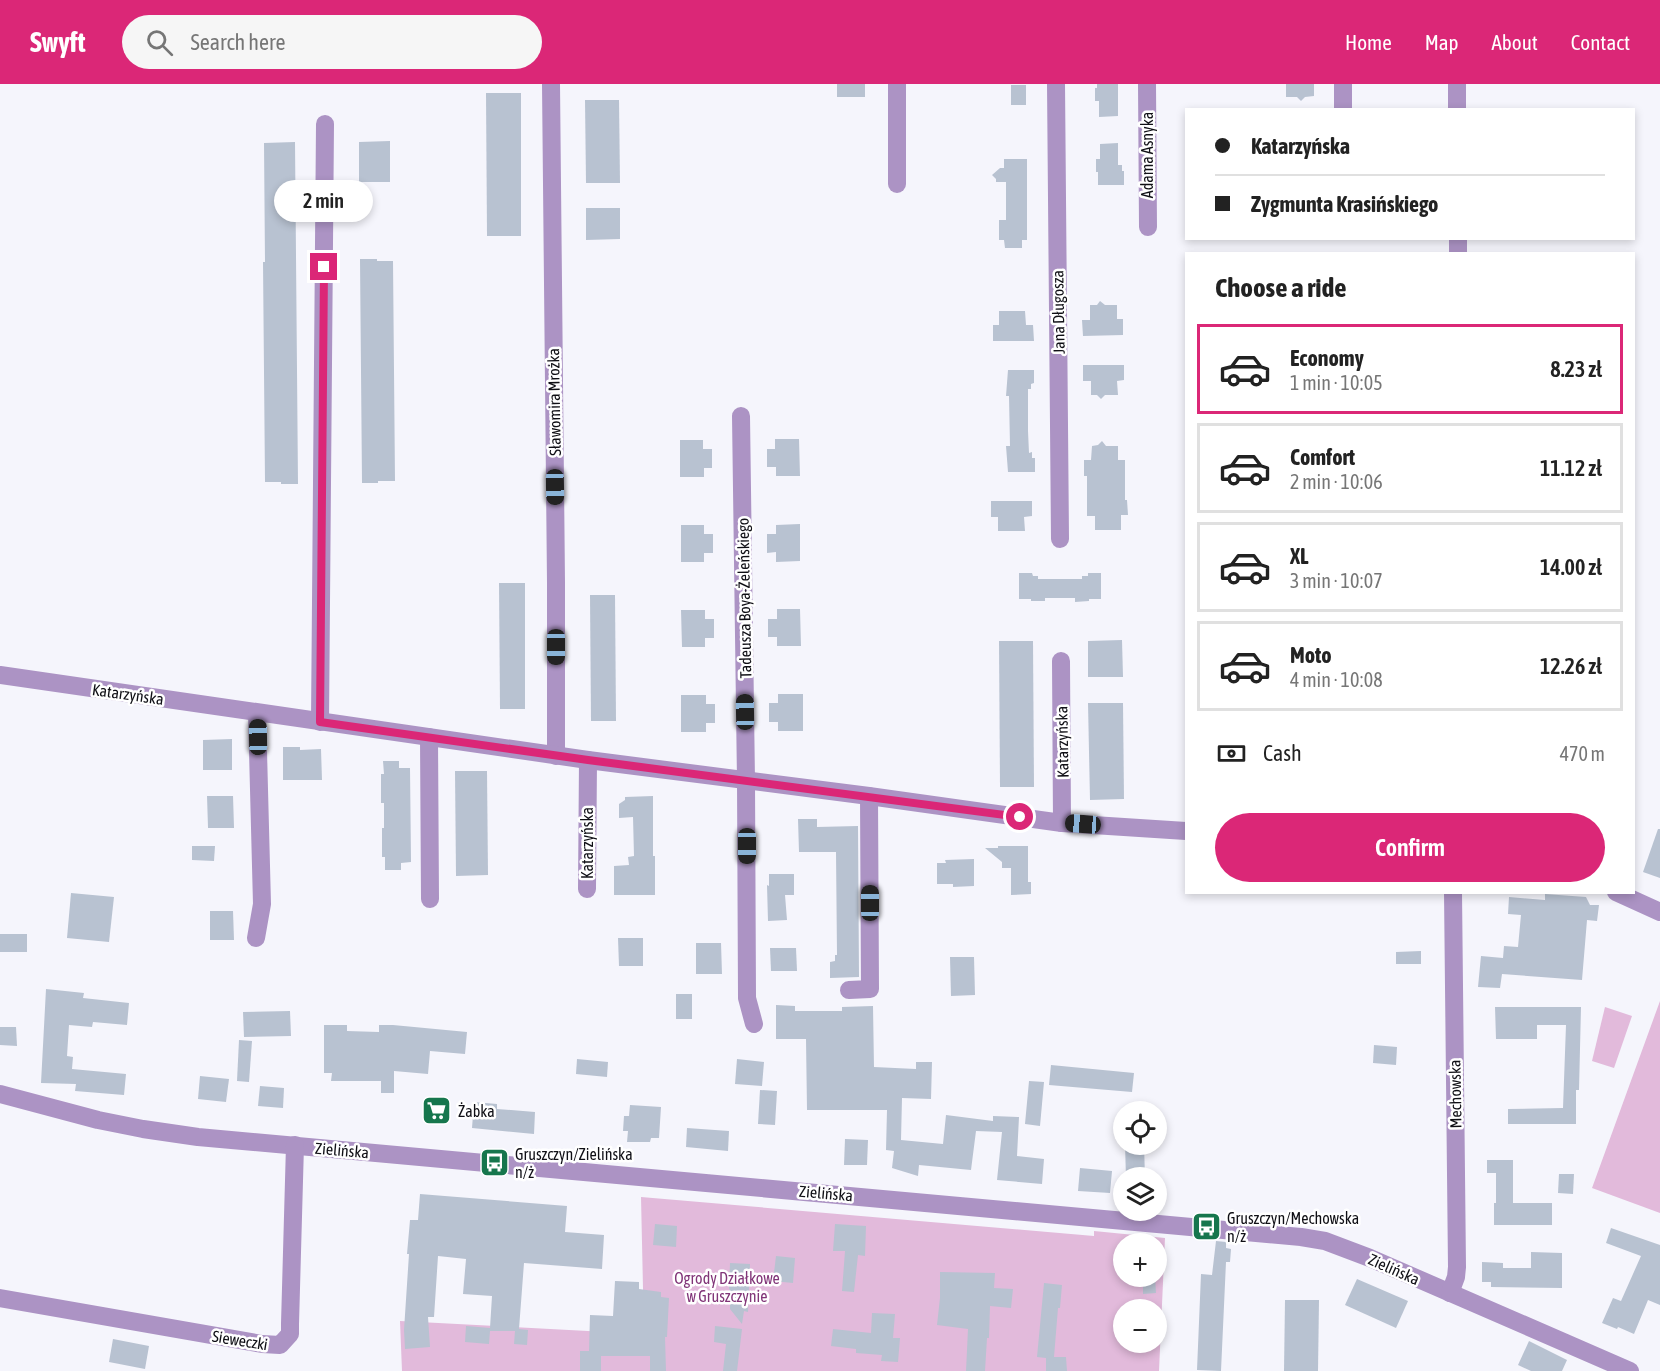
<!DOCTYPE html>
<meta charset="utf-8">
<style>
:root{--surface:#fff;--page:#f6f6f6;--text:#222;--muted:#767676;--line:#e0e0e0;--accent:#db2777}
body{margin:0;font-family:"Asap Condensed",sans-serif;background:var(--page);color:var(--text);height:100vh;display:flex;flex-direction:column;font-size:22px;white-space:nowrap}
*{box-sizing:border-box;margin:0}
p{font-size:20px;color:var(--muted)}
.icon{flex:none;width:33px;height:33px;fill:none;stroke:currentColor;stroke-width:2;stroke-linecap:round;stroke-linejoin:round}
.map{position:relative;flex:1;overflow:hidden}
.details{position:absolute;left:1185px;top:168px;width:450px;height:642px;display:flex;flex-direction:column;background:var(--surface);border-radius:0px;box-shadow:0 3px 9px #0003}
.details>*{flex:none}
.guide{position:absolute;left:1185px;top:24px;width:450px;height:132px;border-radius:0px;box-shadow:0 3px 9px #0003;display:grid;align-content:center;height:132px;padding:0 30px;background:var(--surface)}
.buttons{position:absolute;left:1113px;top:1017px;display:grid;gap:12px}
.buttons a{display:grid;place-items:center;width:54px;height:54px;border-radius:50%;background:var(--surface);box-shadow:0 3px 9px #0003;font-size:30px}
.end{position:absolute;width:27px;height:27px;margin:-14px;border:8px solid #db2777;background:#fff;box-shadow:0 0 0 3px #fff}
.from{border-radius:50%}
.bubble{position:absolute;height:42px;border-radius:21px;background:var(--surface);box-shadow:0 3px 9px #0003;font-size:20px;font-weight:600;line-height:42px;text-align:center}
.car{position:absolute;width:18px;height:36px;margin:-18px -9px;border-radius:8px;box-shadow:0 0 4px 2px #0007;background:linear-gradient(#222 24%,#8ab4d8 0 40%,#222 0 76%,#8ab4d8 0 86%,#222 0)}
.guide b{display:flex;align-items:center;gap:21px;height:57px;font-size:22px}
.guide b+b{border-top:2px solid var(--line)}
.guide i{width:15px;height:15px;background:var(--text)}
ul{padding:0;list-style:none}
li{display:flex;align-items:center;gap:18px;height:90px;margin:0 12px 9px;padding:0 18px;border:3px solid var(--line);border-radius:0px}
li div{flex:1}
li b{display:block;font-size:22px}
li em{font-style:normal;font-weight:600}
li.on{border-color:var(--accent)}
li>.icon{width:54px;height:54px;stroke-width:1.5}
h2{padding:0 30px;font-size:27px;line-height:72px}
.pay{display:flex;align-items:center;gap:15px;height:66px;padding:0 30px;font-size:22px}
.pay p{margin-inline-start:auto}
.primary-button{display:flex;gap:12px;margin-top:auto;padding:12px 30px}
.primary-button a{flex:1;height:69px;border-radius:36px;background:var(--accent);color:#fff;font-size:24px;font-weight:600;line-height:69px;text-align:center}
header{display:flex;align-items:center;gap:36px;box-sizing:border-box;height:84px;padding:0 30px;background:var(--accent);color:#fff}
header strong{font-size:28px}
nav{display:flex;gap:33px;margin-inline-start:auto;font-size:21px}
.search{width:420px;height:54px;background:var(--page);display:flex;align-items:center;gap:15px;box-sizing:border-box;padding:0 21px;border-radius:33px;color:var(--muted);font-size:22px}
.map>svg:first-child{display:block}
.green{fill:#e2badb;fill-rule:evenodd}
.building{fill:#b8c2d1}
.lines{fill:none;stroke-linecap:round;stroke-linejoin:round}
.minor{stroke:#ac93c4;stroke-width:18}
.route{stroke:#db2777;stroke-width:8}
.labels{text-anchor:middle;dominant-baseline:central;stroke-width:5;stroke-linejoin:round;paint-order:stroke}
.street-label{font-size:16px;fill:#0f0f15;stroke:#fff}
.poi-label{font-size:16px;fill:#0f0f15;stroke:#fff;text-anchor:start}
.park-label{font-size:16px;fill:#813578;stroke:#fff}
</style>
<header>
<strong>Swyft</strong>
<div class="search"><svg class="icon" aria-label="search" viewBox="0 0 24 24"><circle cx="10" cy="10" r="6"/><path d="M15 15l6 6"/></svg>Search here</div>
<nav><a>Home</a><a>Map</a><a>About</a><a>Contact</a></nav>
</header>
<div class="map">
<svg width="1660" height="1287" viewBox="0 0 1660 1287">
<rect width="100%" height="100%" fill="#f5f5fc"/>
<g class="green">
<polygon points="1660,917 1660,1129 1592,1104"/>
<polygon points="1605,923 1632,932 1614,984 1592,977"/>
<path d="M641,1113L1094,1152V1147L1165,1154L1159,1287H402L400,1237L644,1250ZM1124,1160H1156V1192H1124ZM1124,1226H1156V1258H1124Z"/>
</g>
<g class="building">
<rect x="837" y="0" width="28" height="13"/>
<polygon points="1097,0 1118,0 1118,32 1099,33 1099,17 1095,17 1095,4 1097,4"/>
<polygon points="1286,0 1314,0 1314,12 1305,13 1301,17 1297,13 1286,13"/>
<rect x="1011" y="1" width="15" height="20"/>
<polygon points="486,9 521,9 521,152 487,152"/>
<polygon points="585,16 619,16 620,99 586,99"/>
<polygon points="390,57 390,98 359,98 359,58"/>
<polygon points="295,58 298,400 281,400 281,398 265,398 263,178 265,178 264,59"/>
<polygon points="1118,59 1118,81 1122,81 1122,87 1124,87 1124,101 1098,101 1098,88 1096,88 1096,75 1100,75 1100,60"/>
<polygon points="1004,75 1027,75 1027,156 1022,156 1022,164 1005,164 1004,156 999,156 999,136 1006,136 1006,98 996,98 996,95 992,91 1000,84 1004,84"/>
<polygon points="586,124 620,124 620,155 586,156"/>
<polygon points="360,175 377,175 377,177 393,177 395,397 378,397 378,399 362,399"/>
<polygon points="1100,217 1105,221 1117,221 1117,235 1123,235 1123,251 1083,252 1082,236 1090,236 1090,221 1097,221"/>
<polygon points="999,227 1025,227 1026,241 1033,241 1034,257 993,257 993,241 999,241"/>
<polygon points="1083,281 1124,281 1124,296 1117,297 1118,311 1105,311 1101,315 1097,311 1091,311 1091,297 1083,297"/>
<polygon points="1008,286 1034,286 1034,299 1031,300 1031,305 1028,305 1028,347 1029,369 1032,368 1032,374 1035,374 1035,388 1008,388 1006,362 1010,362 1009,312 1006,312"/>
<polygon points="775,355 799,355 800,392 776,392 776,383 767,383 767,365 775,365"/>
<polygon points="680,356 703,356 703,365 712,365 712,384 704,384 704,393 680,393"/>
<polygon points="1102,357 1106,362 1118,362 1118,376 1125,376 1125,416 1127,416 1128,431 1121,431 1121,446 1095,446 1095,432 1087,432 1087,392 1084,392 1084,376 1091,376 1092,362 1098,361"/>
<polygon points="991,417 1032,417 1032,432 1024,433 1025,447 998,447 998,433 991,433"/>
<polygon points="800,440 800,477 776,478 776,468 767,469 767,450 776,450 776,441"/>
<polygon points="681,441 704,441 704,450 713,450 713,469 704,469 704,478 681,478"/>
<polygon points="1019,489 1032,489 1033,492 1038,492 1038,495 1082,495 1082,492 1088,492 1088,489 1101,489 1101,515 1089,515 1089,517 1075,518 1075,514 1045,514 1045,517 1031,517 1031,515 1019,515"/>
<polygon points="499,499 525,499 525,625 500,625"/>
<polygon points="590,511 615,511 616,637 591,637"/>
<polygon points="777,525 800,525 801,562 777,562 777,553 768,553 768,535 777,535"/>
<polygon points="681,526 705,526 705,535 714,535 714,554 705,554 705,563 682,563"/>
<polygon points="1122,556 1123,593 1088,593 1088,557"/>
<polygon points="999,557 1033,557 1034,703 1000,703"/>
<polygon points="778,610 803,610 803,647 778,647 778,638 769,638 769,619 778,619"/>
<polygon points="681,611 706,611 706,620 715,620 715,639 706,639 706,648 681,648"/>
<polygon points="1088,619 1123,619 1124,715 1090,716"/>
<polygon points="232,655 232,686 203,686 203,656"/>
<polygon points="283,663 300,663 300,666 321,665 322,696 283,696"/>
<polygon points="383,677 399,677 399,684 410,684 411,778 401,779 401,786 385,786 385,773 382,773 382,744 384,744 384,719 381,719 381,690 384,690"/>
<polygon points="455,687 487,687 488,791 456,792"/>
<polygon points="207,712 233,712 234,744 208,744"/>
<polygon points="653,712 653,772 655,772 655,811 614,811 614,782 629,781 628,773 634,772 633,733 619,734 619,720 625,716 625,713"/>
<polygon points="798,735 817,735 817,743 858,742 859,893 830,894 830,878 835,877 835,871 837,871 836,768 799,768"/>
<polygon points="1658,745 1660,745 1660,794 1643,788"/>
<polygon points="192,762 215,762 214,777 192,776"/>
<polygon points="998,762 1028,762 1028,798 1031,798 1031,810 1011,811 1011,784 1002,784 1002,778 985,764 998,764"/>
<polygon points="974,775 974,802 953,803 953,800 937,800 937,779 946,779 945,776"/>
<polygon points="769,790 794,790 794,811 785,811 787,836 768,837 767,801 769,802"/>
<polygon points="71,809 114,813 109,858 67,854"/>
<polygon points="1545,810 1586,813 1590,821 1599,821 1597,837 1587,836 1582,896 1502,890 1500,904 1478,903 1481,872 1503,874 1504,862 1518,863 1521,831 1508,830 1509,813 1545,816"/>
<polygon points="210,827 233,827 234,856 210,856"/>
<rect x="0" y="850" width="27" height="18"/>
<polygon points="618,854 643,854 643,882 619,882"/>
<polygon points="696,859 721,859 722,890 696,890"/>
<polygon points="770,864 796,864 797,887 771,887"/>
<polygon points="1421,867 1421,880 1396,880 1396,868"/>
<polygon points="950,873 974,873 975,911 951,912"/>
<polygon points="46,905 84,909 83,914 129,919 127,941 93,938 92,943 69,941 67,972 73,973 72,985 126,990 124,1011 75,1007 76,1000 41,999"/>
<rect x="676" y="910" width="16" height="25"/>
<polygon points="776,921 795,922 795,927 842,927 842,923 873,922 874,983 916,985 916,978 932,978 931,1015 902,1014 901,1056 943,1060 946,1031 993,1037 993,1032 1019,1033 1017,1072 1044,1075 1042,1100 997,1096 1002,1048 976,1047 971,1086 919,1081 918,1092 892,1084 894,1067 886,1066 887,1026 807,1026 806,955 776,955"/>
<polygon points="1495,923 1581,923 1579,1006 1576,1006 1576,1040 1508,1040 1508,1025 1563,1024 1566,941 1537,941 1537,955 1496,955"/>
<polygon points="290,927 291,952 244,953 243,928"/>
<polygon points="324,941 347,941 347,947 379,948 379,941 393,941 467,948 465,970 430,967 428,990 394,987 394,1009 381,1009 381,997 331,997 332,989 324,989"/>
<polygon points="0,943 16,943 17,962 0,961"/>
<polygon points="239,956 252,957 249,998 237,997"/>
<polygon points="1374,961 1397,963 1396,981 1373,979"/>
<polygon points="577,975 608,978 607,993 576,990"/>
<polygon points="737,975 764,978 762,1002 735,1000"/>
<polygon points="1051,981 1134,989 1132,1008 1049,1001"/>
<polygon points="200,992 229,995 226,1018 198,1015"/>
<polygon points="1029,997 1044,998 1040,1042 1025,1040"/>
<polygon points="260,1002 284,1004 283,1024 258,1022"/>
<polygon points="760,1006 777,1007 775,1041 758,1040"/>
<polygon points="426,1016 449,1018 448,1038 425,1036"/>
<polygon points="474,1018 497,1020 497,1025 535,1028 534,1050 472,1044"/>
<polygon points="630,1021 661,1023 659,1054 651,1054 650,1058 627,1058 628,1047 623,1047 624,1032 629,1032"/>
<polygon points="687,1044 729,1047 728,1067 686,1063"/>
<polygon points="845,1055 868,1056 867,1081 844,1081"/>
<polygon points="1125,1060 1144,1060 1145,1094 1126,1094"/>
<polygon points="1487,1076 1513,1076 1513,1119 1552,1119 1552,1141 1494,1141 1494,1119 1496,1119 1496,1089 1487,1089"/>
<polygon points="1080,1084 1112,1087 1110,1109 1078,1107"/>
<polygon points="1559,1090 1574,1090 1573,1110 1558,1109"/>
<polygon points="420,1110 567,1122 565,1148 604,1151 602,1185 524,1179 519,1245 528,1246 527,1261 514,1260 515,1247 490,1247 489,1260 465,1258 466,1242 490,1244 492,1212 463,1210 466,1175 438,1172 434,1233 428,1233 430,1263 405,1265 404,1246 409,1170 407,1170 410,1136 418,1136"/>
<polygon points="655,1140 677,1142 676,1163 653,1161"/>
<polygon points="835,1140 866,1142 865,1172 858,1171 854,1208 842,1207 845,1167 833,1167"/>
<polygon points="1611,1144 1660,1161 1660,1221 1648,1216 1634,1250 1618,1243 1617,1245 1602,1239 1613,1214 1621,1217 1641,1172 1606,1159"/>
<polygon points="1216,1157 1226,1158 1226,1164 1231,1165 1230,1178 1226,1178 1221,1287 1197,1286 1201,1190 1212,1191"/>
<polygon points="1531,1168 1562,1169 1562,1204 1491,1203 1491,1198 1482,1198 1482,1178 1503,1179 1503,1184 1531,1184"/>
<polygon points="776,1172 795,1174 793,1199 773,1197"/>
<polygon points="730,1179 750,1180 748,1228 744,1227 742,1240 730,1225 730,1216 733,1214 729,1204"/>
<polygon points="940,1188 995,1189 994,1204 1013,1205 1011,1224 990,1222 989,1254 987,1254 985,1287 966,1287 968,1245 937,1241 940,1214"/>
<polygon points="1143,1192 1155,1192 1156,1209 1143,1210"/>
<polygon points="1357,1195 1408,1217 1396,1244 1345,1221"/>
<polygon points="615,1197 639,1198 639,1205 661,1208 661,1213 669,1214 667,1253 665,1253 666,1287 650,1287 650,1272 601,1272 601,1287 580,1287 580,1267 589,1267 590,1231 613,1232"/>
<polygon points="1044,1199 1062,1201 1060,1224 1058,1224 1054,1273 1066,1273 1067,1287 1046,1287 1046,1274 1037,1273"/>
<polygon points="1285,1216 1319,1216 1318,1287 1284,1287"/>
<polygon points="872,1229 895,1230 893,1254 900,1254 898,1278 881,1277 882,1271 856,1269 856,1265 831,1262 833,1245 871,1249"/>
<polygon points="715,1242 742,1245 737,1287 723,1287 726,1260 714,1258"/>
<polygon points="113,1255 149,1262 145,1285 109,1278"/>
<polygon points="1529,1257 1567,1276 1562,1287 1531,1287 1518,1281"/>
</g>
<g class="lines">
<g class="minor">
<polyline points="551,0 556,498 556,672"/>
<polyline points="897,0 897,100"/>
<polyline points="1056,0 1060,455"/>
<polyline points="1147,0 1148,143"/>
<polyline points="1343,0 1343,26"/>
<polyline points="1457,0 1457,26"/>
<polyline points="1458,154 1458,170"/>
<polyline points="741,332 746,697 747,914 754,940"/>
<polyline points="1061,577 1062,739"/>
<polyline points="0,591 588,676 869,712 1062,739 1186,747"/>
<polyline points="320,638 325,40"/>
<polyline points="429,653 430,815"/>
<polyline points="587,805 588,676"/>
<polyline points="1616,808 1660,828"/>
<polyline points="256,854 262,820 257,629"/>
<polyline points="849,906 870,905 869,712"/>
<polyline points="0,1010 98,1036 143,1045 198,1053 1301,1153 1325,1157 1370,1174 1630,1287"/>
<polyline points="1450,1209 1456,1193 1457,1183 1453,808"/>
<polyline points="0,1214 262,1260 280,1261 290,1250 290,1240 295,1061"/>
</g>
</g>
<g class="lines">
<polyline class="route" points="324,183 320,638 588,676 1020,733"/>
</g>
<defs>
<symbol id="supermarket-square" viewBox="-11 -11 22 22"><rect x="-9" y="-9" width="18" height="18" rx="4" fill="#16764d" stroke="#fff"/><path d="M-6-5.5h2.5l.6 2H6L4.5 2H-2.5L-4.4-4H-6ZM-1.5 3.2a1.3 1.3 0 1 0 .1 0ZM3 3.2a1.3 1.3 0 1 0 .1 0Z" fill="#fff"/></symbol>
<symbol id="bus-square" viewBox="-11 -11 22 22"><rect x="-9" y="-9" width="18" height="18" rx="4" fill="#16764d" stroke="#fff"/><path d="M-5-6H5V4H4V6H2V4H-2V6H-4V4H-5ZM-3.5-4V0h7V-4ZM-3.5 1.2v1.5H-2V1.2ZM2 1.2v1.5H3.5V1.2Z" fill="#fff"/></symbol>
</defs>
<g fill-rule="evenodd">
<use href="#supermarket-square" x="420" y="1010" width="33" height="33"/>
<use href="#bus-square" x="478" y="1062" width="33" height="33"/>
<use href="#bus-square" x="1190" y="1126" width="33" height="33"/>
</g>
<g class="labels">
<g class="street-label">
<text transform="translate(1147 71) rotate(-90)">Adama Asnyka</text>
<text transform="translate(1058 228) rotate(-91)">Jana Długosza</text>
<text transform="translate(554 318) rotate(-91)">Sławomira Mrożka</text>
<text transform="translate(744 514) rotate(-91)">Tadeusza Boya-Żeleńskiego</text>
<text transform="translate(128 610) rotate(8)">Katarzyńska</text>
<text transform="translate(1062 658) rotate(-91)">Katarzyńska</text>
<text transform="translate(587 759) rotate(-90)">Katarzyńska</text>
<text transform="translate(1455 1010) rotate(-91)">Mechowska</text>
<text transform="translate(342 1066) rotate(5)">Zielińska</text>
<text transform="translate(826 1109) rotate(5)">Zielińska</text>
<text transform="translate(1394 1185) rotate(24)">Zielińska</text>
<text transform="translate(240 1256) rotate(9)">Sieweczki</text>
</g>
<g class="poi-label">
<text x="458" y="1027">Żabka</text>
<text x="515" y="1070">Gruszczyn/Zielińska<tspan x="515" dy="18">n/ż</tspan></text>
<text x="1227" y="1134">Gruszczyn/Mechowska<tspan x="1227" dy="18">n/ż</tspan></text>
</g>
<g class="park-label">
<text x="727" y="1194">Ogrody Działkowe<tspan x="727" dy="18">w Gruszczynie</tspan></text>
</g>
</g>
</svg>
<div class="buttons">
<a><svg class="icon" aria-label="locate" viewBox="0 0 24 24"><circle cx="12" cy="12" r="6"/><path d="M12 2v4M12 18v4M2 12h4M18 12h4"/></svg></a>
<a><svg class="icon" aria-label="layers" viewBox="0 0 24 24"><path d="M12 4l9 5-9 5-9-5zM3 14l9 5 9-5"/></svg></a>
<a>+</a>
<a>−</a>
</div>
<i class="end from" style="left:1020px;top:733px"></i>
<i class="end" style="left:324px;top:183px"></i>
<div class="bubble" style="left:274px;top:96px;width:99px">2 min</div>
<i class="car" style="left:555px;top:403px;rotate:179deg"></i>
<i class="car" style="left:556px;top:563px;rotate:180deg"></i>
<i class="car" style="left:745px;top:628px;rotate:359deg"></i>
<i class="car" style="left:258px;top:653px;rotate:359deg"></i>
<i class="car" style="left:1083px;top:740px;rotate:274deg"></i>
<i class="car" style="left:747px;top:762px;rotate:180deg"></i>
<i class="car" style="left:870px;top:819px;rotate:0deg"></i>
<div class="guide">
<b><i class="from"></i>Katarzyńska</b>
<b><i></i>Zygmunta Krasińskiego</b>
</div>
<section class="details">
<h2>Choose a ride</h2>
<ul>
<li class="on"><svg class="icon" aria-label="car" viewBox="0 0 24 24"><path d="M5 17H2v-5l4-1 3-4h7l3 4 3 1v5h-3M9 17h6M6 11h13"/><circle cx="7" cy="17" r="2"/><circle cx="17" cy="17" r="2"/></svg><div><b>Economy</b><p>1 min · 10:05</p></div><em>8.23 zł</em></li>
<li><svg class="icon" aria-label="car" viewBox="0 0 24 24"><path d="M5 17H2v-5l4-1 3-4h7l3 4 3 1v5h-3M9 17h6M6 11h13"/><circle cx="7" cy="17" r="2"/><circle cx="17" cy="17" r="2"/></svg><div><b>Comfort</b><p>2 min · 10:06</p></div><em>11.12 zł</em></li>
<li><svg class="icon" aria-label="car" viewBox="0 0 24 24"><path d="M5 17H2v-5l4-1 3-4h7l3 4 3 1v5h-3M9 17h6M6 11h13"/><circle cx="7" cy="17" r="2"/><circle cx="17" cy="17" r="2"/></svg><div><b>XL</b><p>3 min · 10:07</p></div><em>14.00 zł</em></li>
<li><svg class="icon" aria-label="car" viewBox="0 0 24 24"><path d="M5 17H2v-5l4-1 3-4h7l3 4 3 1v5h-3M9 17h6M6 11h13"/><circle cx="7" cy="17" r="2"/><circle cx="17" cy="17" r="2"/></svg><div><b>Moto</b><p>4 min · 10:08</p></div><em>12.26 zł</em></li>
</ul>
<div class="pay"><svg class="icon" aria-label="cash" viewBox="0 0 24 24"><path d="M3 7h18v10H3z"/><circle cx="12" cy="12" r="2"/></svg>Cash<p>470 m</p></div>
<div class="primary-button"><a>Confirm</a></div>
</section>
</div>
